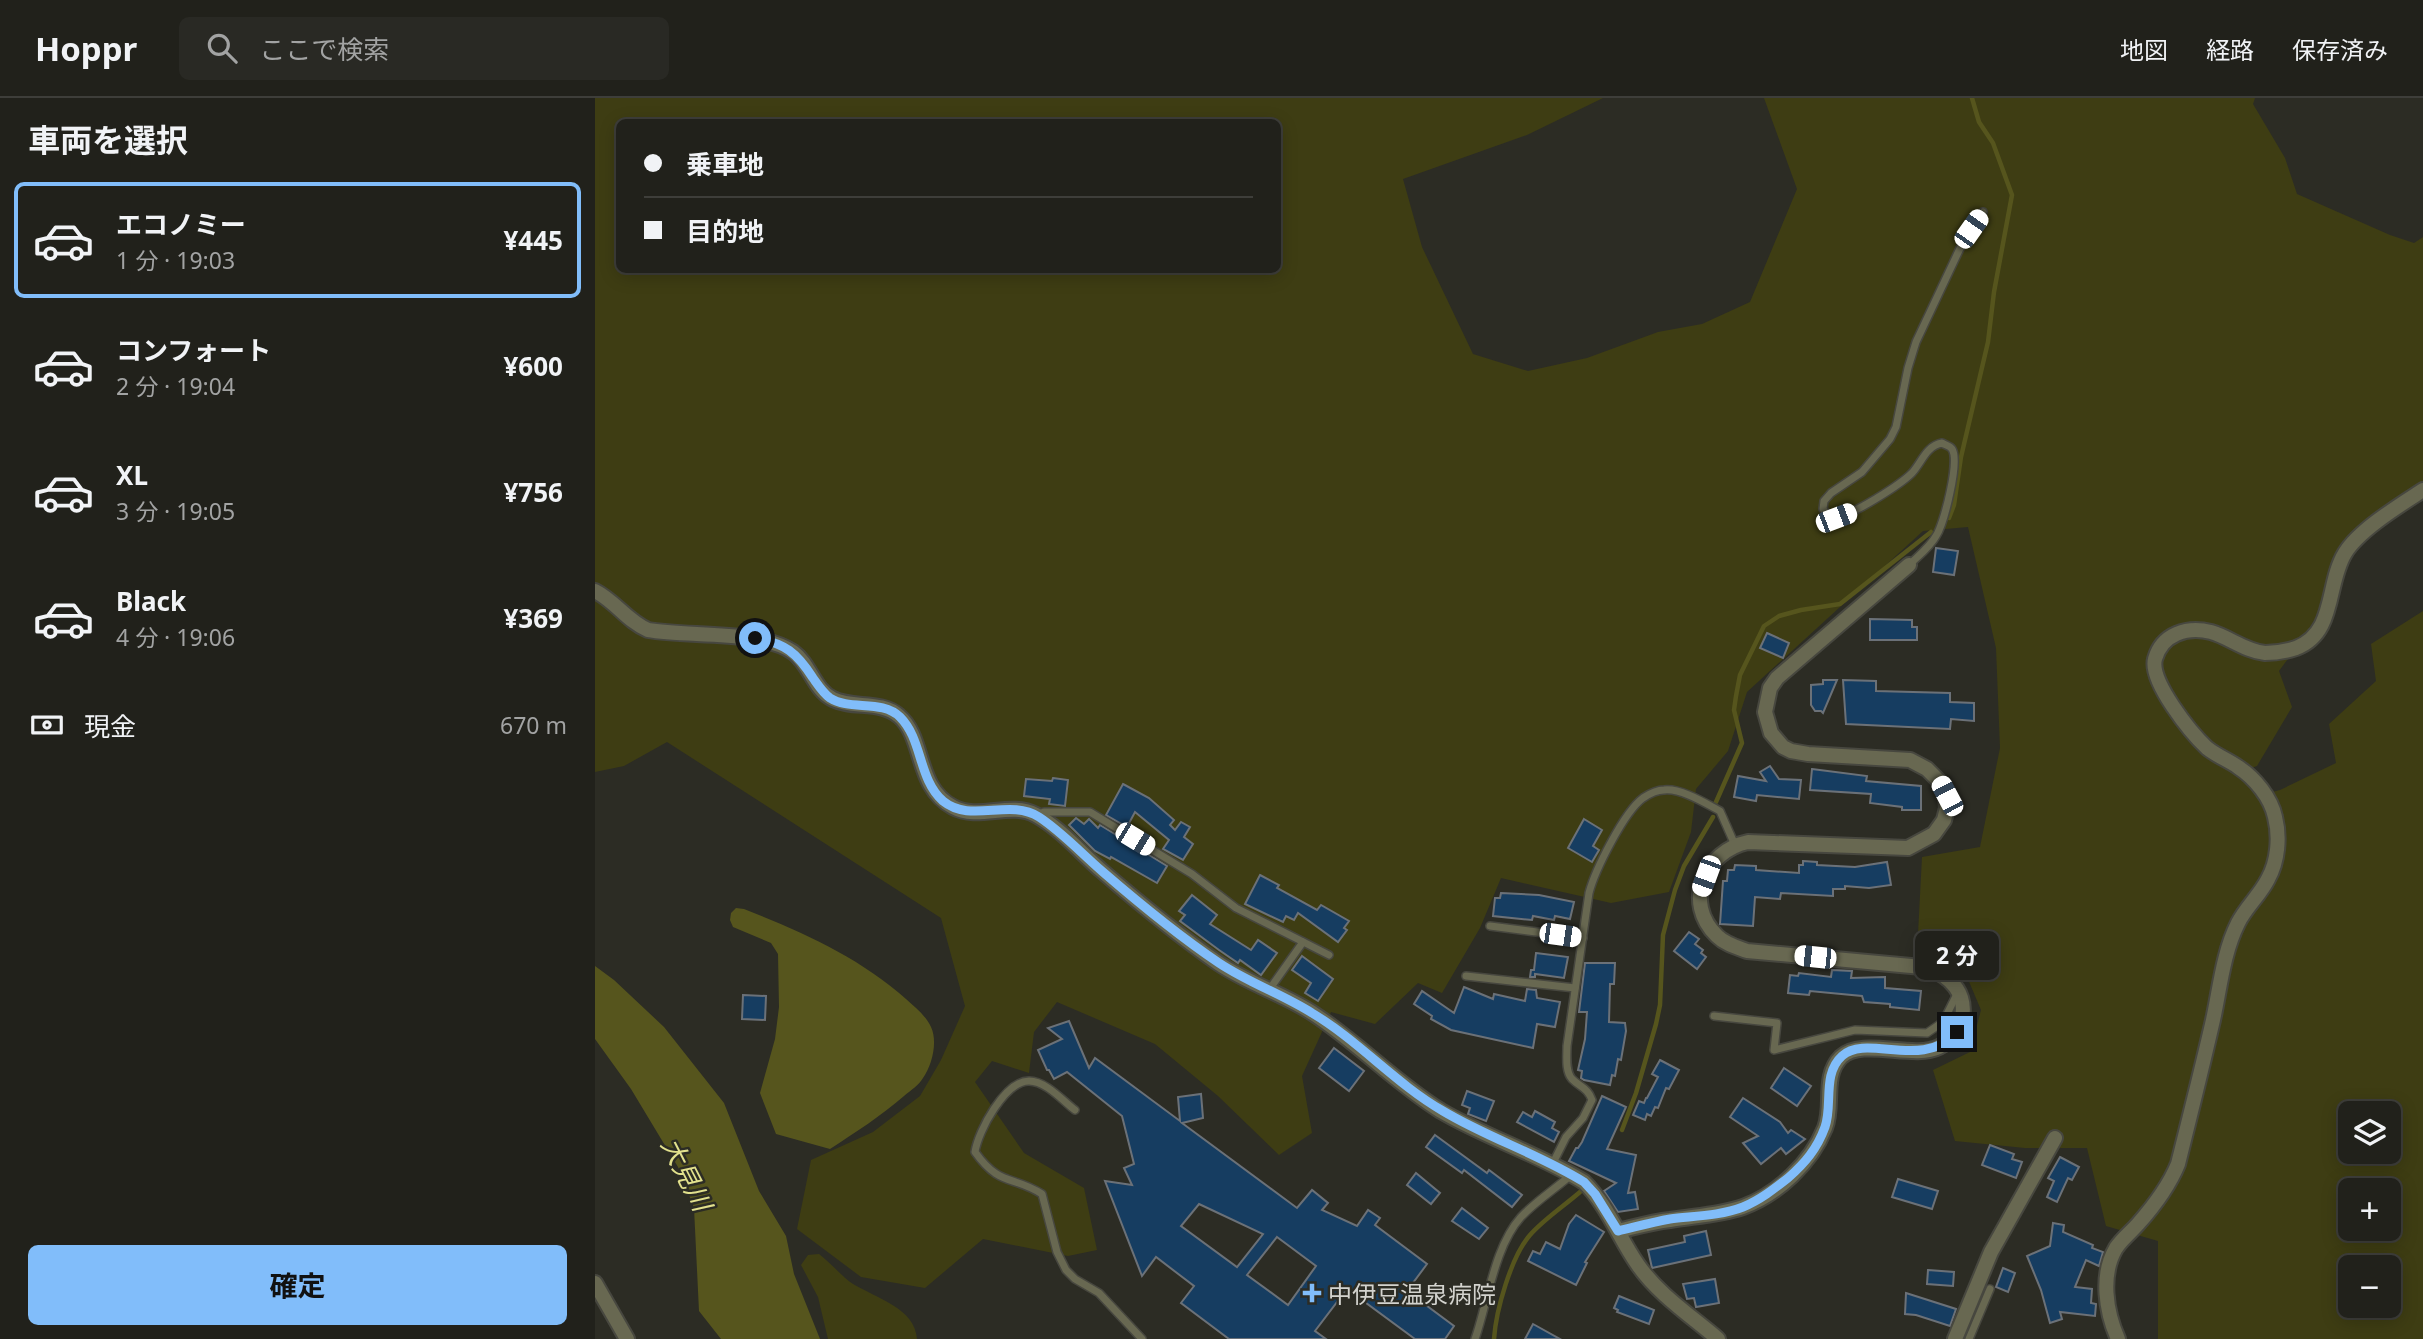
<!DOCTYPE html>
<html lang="ja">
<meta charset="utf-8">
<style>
:root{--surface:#21211b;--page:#292924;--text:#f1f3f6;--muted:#a2a3a3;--line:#3e3e3a;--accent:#81bdfa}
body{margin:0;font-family:"Noto Sans","Noto Sans JP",sans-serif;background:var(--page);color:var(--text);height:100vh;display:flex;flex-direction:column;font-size:26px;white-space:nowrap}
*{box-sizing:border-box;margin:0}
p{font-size:23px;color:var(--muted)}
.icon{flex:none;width:38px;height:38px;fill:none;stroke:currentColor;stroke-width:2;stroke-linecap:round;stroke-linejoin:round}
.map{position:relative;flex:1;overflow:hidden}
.panel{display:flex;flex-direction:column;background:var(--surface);width:595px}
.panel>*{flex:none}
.banner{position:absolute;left:21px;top:21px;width:665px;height:154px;border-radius:10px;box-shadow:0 4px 18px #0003,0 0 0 2px var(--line);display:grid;align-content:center;height:154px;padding:0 28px;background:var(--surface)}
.controls{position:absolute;left:1743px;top:1003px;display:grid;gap:14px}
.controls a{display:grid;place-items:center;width:63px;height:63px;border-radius:10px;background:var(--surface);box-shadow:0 4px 18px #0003,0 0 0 2px var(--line);font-size:35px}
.end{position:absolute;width:32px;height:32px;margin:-16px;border:9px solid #81bdfa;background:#111;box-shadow:0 0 0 4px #111}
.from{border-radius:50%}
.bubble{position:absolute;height:49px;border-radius:10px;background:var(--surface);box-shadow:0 4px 18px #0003,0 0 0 2px var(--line);font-size:23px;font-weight:700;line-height:49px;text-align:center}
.car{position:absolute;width:21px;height:42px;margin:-21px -10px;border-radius:9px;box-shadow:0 0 5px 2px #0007;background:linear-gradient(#fff 24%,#345 0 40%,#fff 0 76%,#345 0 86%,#fff 0)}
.banner b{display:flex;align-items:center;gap:24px;height:66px;font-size:26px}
.banner b+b{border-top:2px solid var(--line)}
.banner i{width:18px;height:18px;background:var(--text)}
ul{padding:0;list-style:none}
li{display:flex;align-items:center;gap:21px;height:116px;margin:0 14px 10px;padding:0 14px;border:4px solid transparent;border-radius:10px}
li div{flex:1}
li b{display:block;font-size:26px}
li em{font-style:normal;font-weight:700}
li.selected{border-color:var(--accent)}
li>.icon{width:63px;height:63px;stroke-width:1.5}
h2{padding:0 28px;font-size:32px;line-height:84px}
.pay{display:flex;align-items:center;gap:18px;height:77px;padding:0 28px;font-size:26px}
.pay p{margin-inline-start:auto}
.primary-button{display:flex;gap:14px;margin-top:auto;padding:14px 28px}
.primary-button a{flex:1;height:80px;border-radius:10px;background:var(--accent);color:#111;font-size:28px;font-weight:700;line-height:80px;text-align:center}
header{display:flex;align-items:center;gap:42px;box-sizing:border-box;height:98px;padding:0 35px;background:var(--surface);border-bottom:2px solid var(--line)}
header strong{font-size:33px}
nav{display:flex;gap:38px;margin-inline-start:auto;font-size:24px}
.search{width:490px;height:63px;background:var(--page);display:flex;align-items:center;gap:18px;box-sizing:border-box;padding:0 24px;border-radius:10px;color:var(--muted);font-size:26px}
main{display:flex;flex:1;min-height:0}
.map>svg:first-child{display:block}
.green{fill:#3e3d13;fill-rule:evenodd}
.water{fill:#56551d}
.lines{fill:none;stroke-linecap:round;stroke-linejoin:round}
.stream{stroke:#56551d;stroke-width:4.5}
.building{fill:#163d61;stroke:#6b7178;stroke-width:2;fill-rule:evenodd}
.service-casing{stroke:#47473f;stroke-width:10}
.minor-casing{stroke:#47473f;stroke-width:18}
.service{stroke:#686851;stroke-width:7}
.minor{stroke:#686851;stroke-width:14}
.route{stroke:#81bdfa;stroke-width:9}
.poi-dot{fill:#81bdfa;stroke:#2c2c24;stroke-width:2.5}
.labels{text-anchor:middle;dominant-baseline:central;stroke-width:5;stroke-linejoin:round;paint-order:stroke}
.poi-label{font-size:24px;fill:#d3d3ce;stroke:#2c2c24;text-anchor:start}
.water-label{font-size:26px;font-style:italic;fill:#e2e18d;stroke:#2c2c24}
</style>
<header>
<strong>Hoppr</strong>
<div class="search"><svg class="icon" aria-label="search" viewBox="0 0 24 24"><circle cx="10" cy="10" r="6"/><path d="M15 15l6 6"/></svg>ここで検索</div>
<nav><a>地図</a><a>経路</a><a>保存済み</a></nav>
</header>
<main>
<section class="panel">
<h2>車両を選択</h2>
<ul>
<li class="selected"><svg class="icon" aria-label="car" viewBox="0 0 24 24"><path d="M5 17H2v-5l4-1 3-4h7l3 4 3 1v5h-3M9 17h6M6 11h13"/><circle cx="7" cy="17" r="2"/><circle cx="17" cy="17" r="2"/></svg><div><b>エコノミー</b><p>1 分 · 19:03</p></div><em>¥445</em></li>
<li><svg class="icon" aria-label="car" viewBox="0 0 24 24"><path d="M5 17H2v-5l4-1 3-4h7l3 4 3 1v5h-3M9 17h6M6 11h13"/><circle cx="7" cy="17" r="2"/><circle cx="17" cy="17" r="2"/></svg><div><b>コンフォート</b><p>2 分 · 19:04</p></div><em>¥600</em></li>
<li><svg class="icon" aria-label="car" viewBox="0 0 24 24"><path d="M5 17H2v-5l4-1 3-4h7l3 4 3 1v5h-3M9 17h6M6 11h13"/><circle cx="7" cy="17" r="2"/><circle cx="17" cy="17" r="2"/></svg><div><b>XL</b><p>3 分 · 19:05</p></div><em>¥756</em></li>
<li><svg class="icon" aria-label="car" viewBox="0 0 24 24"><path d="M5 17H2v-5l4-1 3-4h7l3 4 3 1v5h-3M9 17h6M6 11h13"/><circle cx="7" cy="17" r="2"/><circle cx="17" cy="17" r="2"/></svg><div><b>Black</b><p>4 分 · 19:06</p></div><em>¥369</em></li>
</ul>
<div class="pay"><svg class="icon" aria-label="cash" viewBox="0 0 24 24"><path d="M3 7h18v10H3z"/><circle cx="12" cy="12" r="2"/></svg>現金<p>670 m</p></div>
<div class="primary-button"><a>確定</a></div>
</section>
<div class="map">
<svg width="1828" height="1241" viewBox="0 0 1828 1241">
<rect width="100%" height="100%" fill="#2c2c24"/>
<g class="green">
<path d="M0,0H1008L932,37L808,81L827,149L878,256L933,273L992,260L1063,234L1107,226L1155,204L1202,91L1169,0H1660L1658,6L1690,60L1702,96L1795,137L1819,145L1828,139V401L1779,422L1711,536L1684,573L1697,609L1662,668L1645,674L1663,698L1685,692L1741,665L1734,626L1781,583L1776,546L1828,513V1241H1563V1143L1511,1128L1492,1050H1430L1360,1043L1338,972L1375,954L1386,912L1367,867L1323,836L1327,759L1385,749L1405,650L1401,550L1373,429L1328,433L1152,594L1133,653L1101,691L1096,734L1074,794L1016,805L906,780L885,830L847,895L823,885L780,926L736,914L707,978L717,1035L684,1057L623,998L560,946L462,904L439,934L434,975L397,963L380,984L429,1055L489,1090L502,1152L473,1158L388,1141L330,1190L266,1179L202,1131L216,1062L278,1034L325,998L346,962L370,908L346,820L72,644L29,668L0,674ZM24,24H682V172H24ZM1755,1015H1794V1054H1755ZM1755,1092H1794V1130H1755ZM1755,1169H1794V1208H1755Z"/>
<path d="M224,1156C236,1165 246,1178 258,1186C281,1200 320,1210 322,1241H233L223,1199L206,1167L213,1157Z"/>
</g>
<g class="water">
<path d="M141,810L149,811C207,834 264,859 311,901C320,909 331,918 336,929C343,944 337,967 328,980C324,987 316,992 309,998C286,1018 261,1034 235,1051L181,1036L165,995L180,941L184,909L183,856L176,845L138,829L135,822L136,815Z"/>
<polygon points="0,868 19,882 69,929 129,1005 164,1093 191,1138 199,1176 225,1241 126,1241 104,1213 99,1110 83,1069 36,991 0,941"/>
</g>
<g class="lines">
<g class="stream">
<polyline points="1354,420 1359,407 1366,359 1393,244 1399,194 1417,97 1398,45 1384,24 1377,0"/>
<polyline points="1121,704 1147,645 1139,612 1141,598 1145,577 1169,528 1184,518 1206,512 1245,506 1336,434"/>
<polyline points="1027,1032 1041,995 1061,926 1065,907 1068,837 1080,792 1089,768 1118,719"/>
<path d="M899,1241C901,1212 916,1159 935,1137C949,1121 969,1108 985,1094"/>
</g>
</g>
<g class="building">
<polygon points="1341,450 1363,453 1359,477 1338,474"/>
<polygon points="1275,521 1317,522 1317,529 1322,529 1322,542 1275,542"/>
<polygon points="1172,535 1194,545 1188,560 1165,550"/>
<polygon points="1228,582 1242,582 1228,615 1226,613 1220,613 1216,607 1216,587 1228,586"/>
<polygon points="1248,582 1281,583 1281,593 1355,595 1355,604 1379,605 1379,623 1356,621 1355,631 1251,626"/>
<polygon points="1175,668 1184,681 1206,682 1204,701 1162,697 1161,703 1139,699 1143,678 1171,683 1165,674"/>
<polygon points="1217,671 1272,678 1271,683 1326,688 1326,712 1307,712 1307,709 1275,705 1276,696 1215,692"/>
<polygon points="458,680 473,682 470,708 454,706 455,701 429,698 431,681 457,683"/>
<polygon points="528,686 554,700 579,722 575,727 580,732 586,724 595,729 589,739 598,746 588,762 568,751 574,742 540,714 532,729 511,717"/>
<polygon points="481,720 489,726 494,721 503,730 505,727 572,768 562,785 516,759 515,761 500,753 474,727"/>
<polygon points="989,721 1007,732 998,748 1004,752 997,764 973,750"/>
<polygon points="1208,763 1222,764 1222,767 1260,769 1292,764 1296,787 1274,790 1250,788 1250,791 1238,791 1238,798 1186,795 1185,801 1160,799 1158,828 1125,826 1128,783 1132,783 1133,772 1139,772 1140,767 1161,768 1161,772 1204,775 1204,767 1208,767"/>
<polygon points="665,777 684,787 682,790 722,812 726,807 754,823 749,830 752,832 743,844 703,815 699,822 691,818 688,824 650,806"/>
<polygon points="906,795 944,797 979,804 975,821 960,818 959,822 938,818 937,822 898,818 900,800 905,800"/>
<polygon points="597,797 622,817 615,826 656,852 663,842 682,855 666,877 645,862 643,865 624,852 585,823 590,817 584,813"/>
<polygon points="1094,834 1104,841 1100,846 1108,852 1106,855 1111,859 1102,871 1079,853"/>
<polygon points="941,855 973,859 969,880 940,876 940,879 935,879 936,872 939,872"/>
<polygon points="707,858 738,881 723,903 710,895 716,885 697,872"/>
<polygon points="990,865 1020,865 1019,886 1015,886 1014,924 1030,925 1031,933 1026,962 1023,961 1020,978 1017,977 1015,987 989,982 986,980 987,973 983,972 990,941 992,914 984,914"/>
<polygon points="1237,872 1257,873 1256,880 1290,879 1290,890 1326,893 1324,912 1295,909 1295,906 1269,904 1267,898 1215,893 1214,897 1193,895 1195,877 1203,878 1204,875 1236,879"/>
<polygon points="869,889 898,901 899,896 930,903 932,891 941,892 942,900 965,904 960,929 942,926 938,950 856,932 836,921 837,918 819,906 827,893 859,915"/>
<polygon points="148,897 171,898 170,922 147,921"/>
<path d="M474,923L494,970L500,960L585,1023L583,999L606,996L608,1020L587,1025L702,1110L717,1092L733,1105L727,1112L762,1128L773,1112L785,1120L780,1127L832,1166L812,1193L859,1228L850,1241H820L752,1191L720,1233L731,1241H634L586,1205L599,1188L561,1159L547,1178L510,1083L537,1087L529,1070L539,1066L527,1018L472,974L459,981L454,972H452L443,952L467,941L453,930ZM604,1106L668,1136L642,1169L586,1128ZM682,1139L721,1168L693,1207L652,1177Z"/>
<polygon points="739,950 769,973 754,993 724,970"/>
<polygon points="1065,962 1084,972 1074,991 1071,990 1063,1010 1060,1009 1056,1018 1052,1016 1050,1022 1038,1017 1044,1003 1049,1005 1051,1000 1052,1000 1063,979 1057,976"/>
<polygon points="1189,970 1216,988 1202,1008 1176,990"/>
<polygon points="872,993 899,1003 891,1023 873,1016 875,1010 867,1007"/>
<polygon points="1007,998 1031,1009 1012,1051 1041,1057 1033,1095 1040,1094 1043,1111 1023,1114 1009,1093 1021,1085 974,1063 981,1050 983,1050 987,1044"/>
<polygon points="1148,1000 1185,1024 1193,1035 1196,1032 1210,1041 1191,1056 1186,1050 1166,1066 1148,1045 1163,1038 1135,1019"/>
<polygon points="940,1013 960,1024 957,1030 964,1034 959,1044 922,1024 928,1014 937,1019"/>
<polygon points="840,1037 892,1075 894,1072 927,1097 917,1109 869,1072 867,1075 831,1049"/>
<polygon points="1395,1047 1419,1056 1417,1061 1427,1064 1421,1080 1387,1067"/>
<polygon points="1465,1059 1484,1069 1477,1082 1473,1080 1462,1104 1452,1099 1459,1083 1453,1080"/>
<polygon points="821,1075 845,1095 836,1106 812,1087"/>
<polygon points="1303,1081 1343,1093 1337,1111 1297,1099"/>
<polygon points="867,1110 893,1130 884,1141 857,1123"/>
<polygon points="981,1117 1009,1134 990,1164 992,1165 981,1187 933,1163 938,1153 945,1156 951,1144 965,1151 974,1126"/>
<polygon points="1458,1125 1469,1127 1468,1134 1498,1147 1497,1150 1508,1154 1504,1168 1491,1162 1480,1189 1497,1191 1496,1205 1501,1206 1500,1218 1465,1214 1467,1221 1455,1225 1446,1192 1432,1158 1455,1148"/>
<polygon points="1111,1133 1116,1157 1057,1170 1053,1152 1090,1144 1089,1138"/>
<polygon points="1408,1170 1420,1175 1413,1194 1401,1189"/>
<polygon points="1333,1172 1359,1174 1358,1188 1332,1186"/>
<polygon points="1120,1181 1124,1205 1101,1209 1099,1200 1092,1201 1088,1186"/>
<polygon points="1311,1195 1361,1211 1355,1228 1321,1217 1310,1216"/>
<polygon points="1024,1198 1059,1212 1054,1226 1022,1214 1023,1212 1019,1210"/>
<polygon points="938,1226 965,1241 930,1241"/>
</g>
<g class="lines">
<defs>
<g id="service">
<path d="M1314,467C1323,458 1335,449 1341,438C1349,426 1365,363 1357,351C1355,348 1350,347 1347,345C1331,348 1327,364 1317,375C1306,386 1257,418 1241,419C1235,420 1232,416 1228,411L1229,403L1236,395L1267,374L1295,341L1301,329L1313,270L1321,244L1368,144L1388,114"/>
<polyline points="443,717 449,714 495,714 597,776 641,810 734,857"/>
<polyline points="895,828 988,840"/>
<polyline points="871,878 980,890"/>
<polyline points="674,892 708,844"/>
<polyline points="1119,918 1182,925 1179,952 1260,932 1332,935 1348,924 1363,894"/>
<path d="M480,1012C468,1003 451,983 434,983C410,983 383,1033 380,1054C405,1089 417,1077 447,1096L462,1154L471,1172L480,1181L504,1195L547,1241"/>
<path d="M957,1067L971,1039L988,1020L997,1002C993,990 985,989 977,981C970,973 972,958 972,948L994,795C1000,772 1029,714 1048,700C1054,696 1062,692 1069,692C1086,690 1110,705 1125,713L1140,747"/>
<path d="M880,1241C893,1204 899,1149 926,1119C941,1103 960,1091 976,1077"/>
<polyline points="1374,1241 1395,1191"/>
</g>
<g id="minor">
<path d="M0,493C20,503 32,523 53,532C94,539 166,532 198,554C215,566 219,592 238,601C258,611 286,602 304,618C330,640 320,689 358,709C384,723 415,703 441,717C466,731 486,755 507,773C544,805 583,837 623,865C654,886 689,896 719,916C763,945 801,985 846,1013C892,1040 944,1056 989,1084C1013,1108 1024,1140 1043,1167C1063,1196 1096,1218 1123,1241"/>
<path d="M1023,1133C1040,1129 1057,1124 1075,1122C1099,1118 1125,1117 1148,1109C1183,1096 1216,1065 1230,1030C1239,1008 1227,978 1246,959C1267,939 1318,962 1344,949C1369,936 1377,903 1355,883C1347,875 1337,872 1327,869L1152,853C1141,849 1130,846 1122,838C1087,804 1110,753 1153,744L1313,750L1339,736L1349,722L1352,710L1351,698L1344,683L1332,671L1315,662L1213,656L1196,653L1188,649L1176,635L1170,614L1175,590L1182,580L1314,467"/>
<polyline points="0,1185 32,1241"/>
<polyline points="1360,1241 1396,1154 1460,1040"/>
<path d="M1523,1241C1511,1214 1505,1177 1521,1150C1527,1141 1536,1134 1543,1126C1559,1108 1574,1088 1583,1066C1595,1018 1607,970 1618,922C1625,890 1628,855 1643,825C1651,809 1665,797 1673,781C1683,763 1685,739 1680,719C1676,700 1660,680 1643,669C1633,662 1622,658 1612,650C1596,635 1554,583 1560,561C1567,536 1592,528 1616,534C1634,539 1650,553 1670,555C1680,555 1692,553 1701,550C1741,535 1731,486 1750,455C1764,432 1805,407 1828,392"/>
</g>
</defs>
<use href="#service" class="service-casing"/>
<use href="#minor" class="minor-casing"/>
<use href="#service" class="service"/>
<use href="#minor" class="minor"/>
</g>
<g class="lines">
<path class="route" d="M160,540C190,545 202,555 218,580C223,587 228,595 235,600C255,613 287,601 305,619C328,642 323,681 348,703C376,726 414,700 444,719C467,734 487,756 508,774C545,806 584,838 624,865C654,885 687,896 717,915C764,943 801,986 848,1013C893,1040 944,1056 989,1084L1000,1096L1023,1133C1040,1129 1058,1124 1075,1121C1099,1118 1125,1118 1148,1109C1165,1102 1179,1091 1193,1080C1210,1065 1222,1051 1230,1029C1238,1007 1227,976 1247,958C1272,935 1327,973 1362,934"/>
</g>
<path class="poi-dot" d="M713.5 1184.5h7v7h7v7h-7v7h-7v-7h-7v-7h7z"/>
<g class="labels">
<g class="poi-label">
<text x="733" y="1195">中伊豆温泉病院</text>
</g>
<g class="water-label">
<text transform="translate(92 1076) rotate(63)">大見川</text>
</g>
</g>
</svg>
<div class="controls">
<a><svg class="icon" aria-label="layers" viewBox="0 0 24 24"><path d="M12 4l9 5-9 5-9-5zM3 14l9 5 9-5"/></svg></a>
<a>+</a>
<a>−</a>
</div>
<i class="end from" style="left:160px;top:540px"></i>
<i class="end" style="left:1362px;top:934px"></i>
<div class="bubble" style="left:1320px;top:833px;width:84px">2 分</div>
<i class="car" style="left:1376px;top:131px;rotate:35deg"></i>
<i class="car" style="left:1241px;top:420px;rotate:69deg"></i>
<i class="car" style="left:1352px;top:698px;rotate:332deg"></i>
<i class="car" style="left:540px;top:741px;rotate:121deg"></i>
<i class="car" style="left:1111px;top:778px;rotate:200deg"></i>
<i class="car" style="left:965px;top:837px;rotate:98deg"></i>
<i class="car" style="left:1220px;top:859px;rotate:276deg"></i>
<div class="banner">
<b><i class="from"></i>乗車地</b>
<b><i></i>目的地</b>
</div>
</div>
</main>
